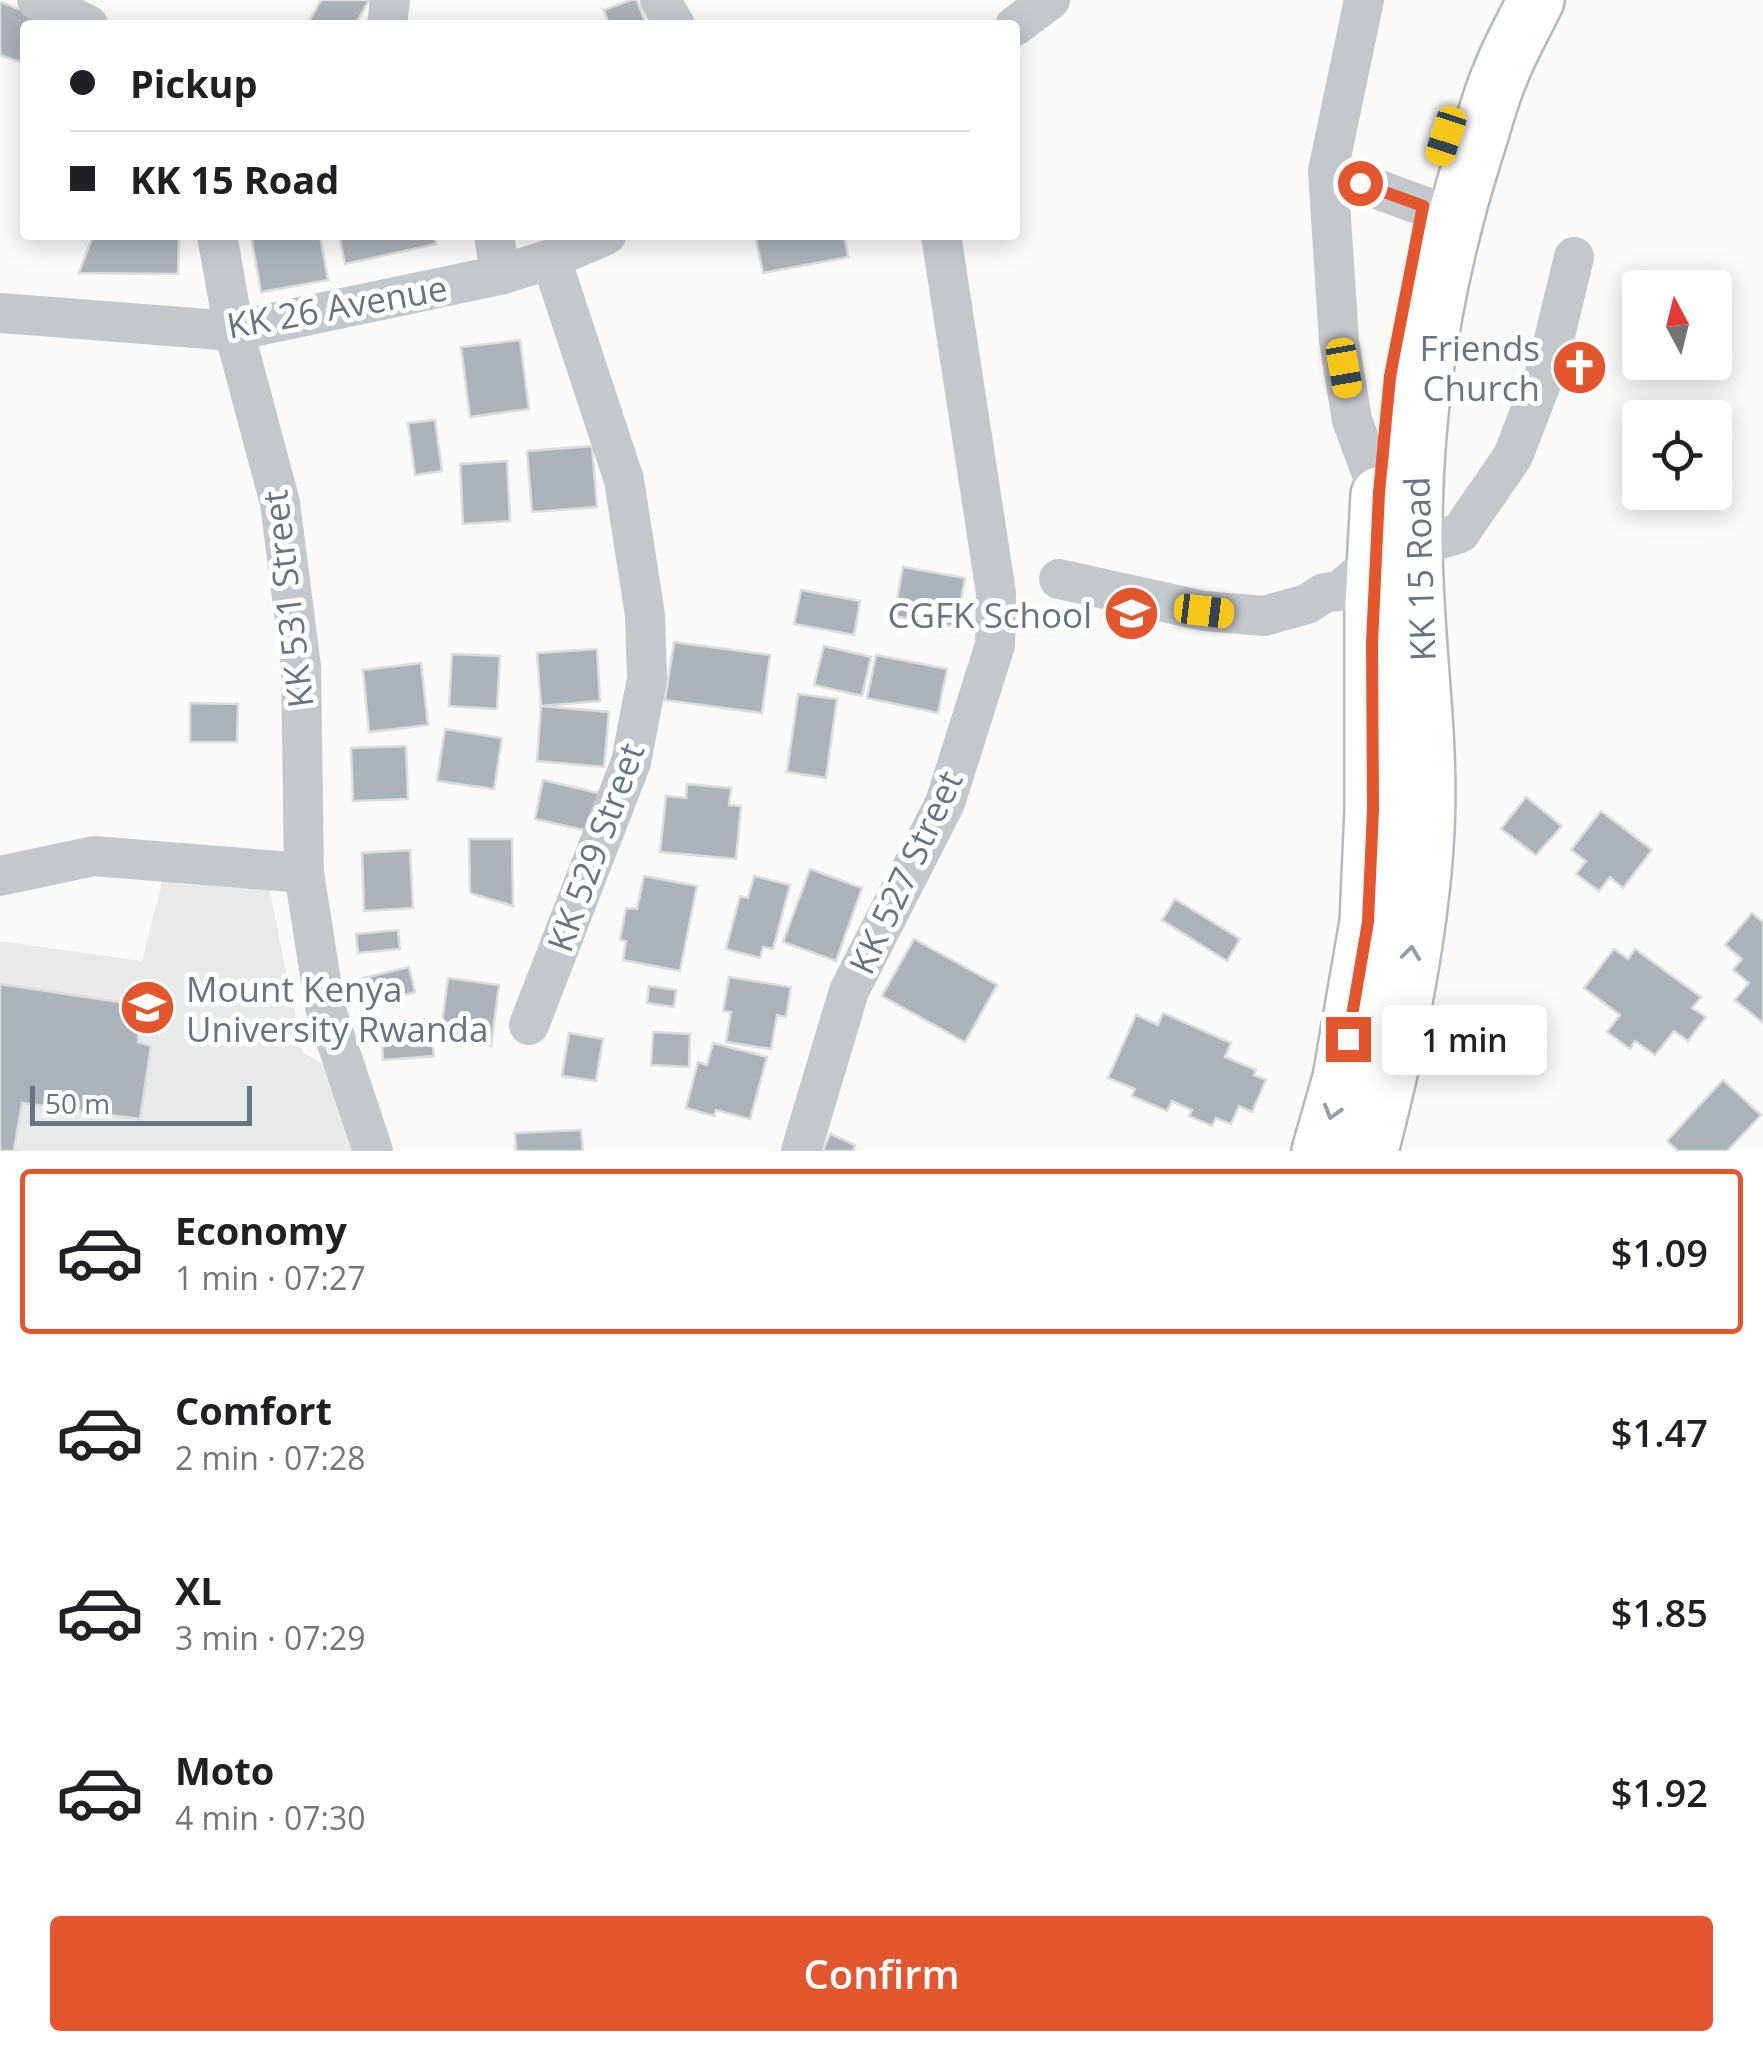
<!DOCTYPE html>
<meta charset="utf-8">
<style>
:root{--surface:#fff;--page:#f2f2f2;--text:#202124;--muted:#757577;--line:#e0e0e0;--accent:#e4572e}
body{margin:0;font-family:"Open Sans",sans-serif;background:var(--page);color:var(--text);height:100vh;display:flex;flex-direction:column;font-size:38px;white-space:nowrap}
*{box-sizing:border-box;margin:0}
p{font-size:32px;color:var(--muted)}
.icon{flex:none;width:55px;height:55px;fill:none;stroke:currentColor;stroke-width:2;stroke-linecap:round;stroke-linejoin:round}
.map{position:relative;height:1151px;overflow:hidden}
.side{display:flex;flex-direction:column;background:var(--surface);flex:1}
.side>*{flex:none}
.guide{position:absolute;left:20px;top:20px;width:1000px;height:220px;border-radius:10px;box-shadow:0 5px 25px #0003;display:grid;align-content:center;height:220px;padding:0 50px;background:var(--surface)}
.needle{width:65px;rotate:353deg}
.controls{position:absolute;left:1622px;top:270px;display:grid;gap:20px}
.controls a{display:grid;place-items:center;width:110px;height:110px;border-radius:10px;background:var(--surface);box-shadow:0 5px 25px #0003;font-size:50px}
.scale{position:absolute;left:30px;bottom:25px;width:222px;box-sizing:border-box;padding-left:10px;border:5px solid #657683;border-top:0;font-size:28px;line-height:35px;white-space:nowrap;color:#657683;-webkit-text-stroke:8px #fff;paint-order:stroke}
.end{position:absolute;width:45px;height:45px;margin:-22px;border:12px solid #e4572e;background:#fff;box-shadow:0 0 0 5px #fff}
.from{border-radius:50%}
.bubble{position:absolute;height:70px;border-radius:10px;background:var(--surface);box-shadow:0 5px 25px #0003;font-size:32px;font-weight:600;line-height:70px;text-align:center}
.car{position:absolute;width:30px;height:60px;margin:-30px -15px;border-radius:12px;box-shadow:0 0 8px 2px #0007;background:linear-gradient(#f5c518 24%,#345 0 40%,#f5c518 0 76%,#345 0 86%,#f5c518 0)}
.guide b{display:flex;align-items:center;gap:35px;height:95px;font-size:38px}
.guide b+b{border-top:2px solid var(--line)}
.guide i{width:25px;height:25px;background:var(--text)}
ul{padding:18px 0 0;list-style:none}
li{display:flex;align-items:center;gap:30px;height:165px;margin:0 20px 15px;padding:0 30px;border:5px solid transparent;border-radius:10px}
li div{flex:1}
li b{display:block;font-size:38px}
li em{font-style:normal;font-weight:600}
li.current{border-color:var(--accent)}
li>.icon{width:90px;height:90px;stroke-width:1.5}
.button{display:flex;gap:20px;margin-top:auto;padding:20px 50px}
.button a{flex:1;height:115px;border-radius:10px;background:var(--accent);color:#fff;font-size:40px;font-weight:600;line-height:115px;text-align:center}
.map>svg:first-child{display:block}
.built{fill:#e8e9e9}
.building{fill:#aab3b9;stroke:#dcdcda;stroke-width:2.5}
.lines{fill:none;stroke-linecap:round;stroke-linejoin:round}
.highway-casing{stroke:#b4b9bd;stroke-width:60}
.minor{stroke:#c3c8cc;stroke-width:40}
.highway{stroke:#fff;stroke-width:55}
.oneway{stroke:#939fa8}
.route{stroke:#e4572e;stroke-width:12}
.labels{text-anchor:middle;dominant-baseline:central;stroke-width:10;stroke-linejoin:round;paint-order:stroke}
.street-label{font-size:35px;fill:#657683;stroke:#fff}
.poi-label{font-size:35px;fill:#657683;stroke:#fff;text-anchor:end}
</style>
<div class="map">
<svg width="1763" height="1151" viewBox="0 0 1763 1151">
<rect width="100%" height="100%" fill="#fafaf8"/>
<polygon class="built" points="164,875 269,888 303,1053 322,1063 355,1151 0,1151 0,941 142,961"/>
<g class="building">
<polygon points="321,0 369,0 355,25 307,25"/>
<polygon points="631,0 637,0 646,25 609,25 604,10"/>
<polygon points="0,2 38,16 34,25 25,25 25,49 20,62 0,55"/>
<polygon points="93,235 179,235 178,274 79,273"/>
<polygon points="251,235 320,235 328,280 261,292"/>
<polygon points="339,235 434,235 436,244 345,264"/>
<polygon points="755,235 844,235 848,257 763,273"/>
<polygon points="520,340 529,409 470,417 461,347"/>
<polygon points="435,420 442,471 415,475 408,423"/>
<polygon points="592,446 597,507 532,512 527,451"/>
<polygon points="507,461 510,521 463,524 460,464"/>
<polygon points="903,567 965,578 956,627 894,616"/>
<polygon points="801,590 860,601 854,635 794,624"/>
<polygon points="674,642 770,655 762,713 665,700"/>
<polygon points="824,646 871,657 862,696 814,685"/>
<polygon points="597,649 600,701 541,706 537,653"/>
<polygon points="452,654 500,656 497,709 449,706"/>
<polygon points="876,655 947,669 938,713 867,698"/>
<polygon points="421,663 428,725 369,732 363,670"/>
<polygon points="798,694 837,699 826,778 787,772"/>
<polygon points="190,703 238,704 237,742 190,742"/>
<polygon points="541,706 609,712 604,767 537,761"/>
<polygon points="445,729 502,738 494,789 437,781"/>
<polygon points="406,746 408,799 353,801 351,748"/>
<polygon points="543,780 602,794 593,832 535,819"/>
<polygon points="687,784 731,788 729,805 741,806 736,859 660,852 666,796 686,798"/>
<polygon points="1526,797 1562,826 1536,855 1501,829"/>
<polygon points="1601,811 1652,850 1623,888 1610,877 1599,891 1576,874 1586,861 1571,850"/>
<polygon points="469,839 512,839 513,906 470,893"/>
<polygon points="410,850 413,908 364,911 362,853"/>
<polygon points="810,869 862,888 836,961 783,942"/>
<polygon points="644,876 697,886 680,971 623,960 626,941 620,940 626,908 637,909"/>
<polygon points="754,876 790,885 773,949 763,947 760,958 726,949 740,896 748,898"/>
<polygon points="1175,899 1240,939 1227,961 1162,920"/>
<polygon points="1752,913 1763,922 1763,1023 1735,1000 1749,983 1733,970 1742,959 1725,945"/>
<polygon points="398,930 400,949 358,953 356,934"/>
<polygon points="914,939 997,985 965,1042 882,996"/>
<polygon points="1614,949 1628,959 1635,949 1701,997 1692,1008 1706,1017 1688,1041 1674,1031 1655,1055 1635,1041 1630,1049 1607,1032 1620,1015 1584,988"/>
<polygon points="409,967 415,992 370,1004 364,978"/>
<polygon points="729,977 791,987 786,1017 777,1015 771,1049 726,1042 731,1012 723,1011"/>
<polygon points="448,978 499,985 491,1046 440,1038"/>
<polygon points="0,984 139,1005 138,1042 151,1046 140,1119 22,1103 14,1150 18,1151 0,1151"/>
<polygon points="649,986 676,990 674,1007 647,1003"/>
<polygon points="1163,1013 1231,1043 1225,1057 1256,1070 1254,1075 1266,1080 1252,1112 1239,1106 1231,1124 1216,1118 1212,1126 1189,1116 1192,1110 1172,1101 1167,1111 1132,1096 1135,1089 1108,1078 1136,1015 1158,1025"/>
<polygon points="431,1019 434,1056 383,1060 381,1023"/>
<polygon points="653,1032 690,1034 689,1067 651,1065"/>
<polygon points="569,1033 603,1039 596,1081 562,1076"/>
<polygon points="713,1043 767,1057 750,1119 716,1110 714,1116 686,1108 698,1062 707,1065"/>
<polygon points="1723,1080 1761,1115 1727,1151 1678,1151 1667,1141"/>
<polygon points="581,1130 583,1151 516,1151 515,1133"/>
<polygon points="830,1134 855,1145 853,1151 823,1151"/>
</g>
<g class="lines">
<defs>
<g id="highway">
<polyline points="1320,1151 1341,1078 1368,922 1373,810 1373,605 1379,495"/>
<path d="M1370,1151C1396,1051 1421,933 1426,830C1431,734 1414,638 1414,542C1413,409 1434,281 1474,154C1483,128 1489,100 1500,75C1510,49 1524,25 1536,0"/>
</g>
</defs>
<use href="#highway" class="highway-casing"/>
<g class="minor">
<polyline points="37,0 88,25"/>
<polyline points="660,0 675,25"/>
<polyline points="1364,0 1328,171 1339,341 1352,420 1379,493"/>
<polyline points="387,25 390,0"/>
<polyline points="1015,26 1050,0"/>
<polyline points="1328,171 1423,206"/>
<polyline points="217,235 234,331 280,503 301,667 304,873"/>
<polyline points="494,235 500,275"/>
<polyline points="0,313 234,331 500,275 551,259 606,235"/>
<polyline points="1414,547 1460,533 1513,456 1547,368 1574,257"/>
<polyline points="1059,579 1204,611 1264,616 1307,604 1324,593 1340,591 1377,559"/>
<polyline points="0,876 94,856 304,873 325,1007 373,1151"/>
<polyline points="529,1025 631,762 647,679 645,615 624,480 551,259"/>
<polyline points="801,1151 849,991 945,803 995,645 996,593 941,235"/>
</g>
<use href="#highway" class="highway"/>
</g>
<defs><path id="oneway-chevron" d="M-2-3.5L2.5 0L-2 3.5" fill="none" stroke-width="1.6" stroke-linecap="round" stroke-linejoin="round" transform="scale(2.5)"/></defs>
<g class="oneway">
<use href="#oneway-chevron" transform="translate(1411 953) rotate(-83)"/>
<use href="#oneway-chevron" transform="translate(1332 1112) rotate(106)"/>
</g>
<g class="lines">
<polyline class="route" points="1348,1039 1368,922 1373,810 1372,643 1379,493 1390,376 1423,206 1360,183"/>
</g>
<defs>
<symbol id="church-disc" viewBox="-11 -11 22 22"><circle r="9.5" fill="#e4572e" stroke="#fff"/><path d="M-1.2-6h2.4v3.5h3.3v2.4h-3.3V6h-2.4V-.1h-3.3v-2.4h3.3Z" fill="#fff"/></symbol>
<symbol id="school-disc" viewBox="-11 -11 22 22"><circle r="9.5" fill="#e4572e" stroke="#fff"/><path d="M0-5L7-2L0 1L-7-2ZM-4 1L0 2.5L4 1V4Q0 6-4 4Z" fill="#fff"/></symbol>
<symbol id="university-disc" viewBox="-11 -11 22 22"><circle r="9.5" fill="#e4572e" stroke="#fff"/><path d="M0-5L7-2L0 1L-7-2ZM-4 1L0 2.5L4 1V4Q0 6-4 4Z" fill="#fff"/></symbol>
</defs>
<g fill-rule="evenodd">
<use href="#church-disc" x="1548" y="336" width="63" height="63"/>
<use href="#school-disc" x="1100" y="582" width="63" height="63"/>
<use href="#university-disc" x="116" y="976" width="63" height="63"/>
</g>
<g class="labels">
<g class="street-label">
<text transform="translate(337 306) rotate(-10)">KK 26 Avenue</text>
<text transform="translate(1419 569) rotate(-92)">KK 15 Road</text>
<text transform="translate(287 599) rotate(-97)">KK 531 Street</text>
<text transform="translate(595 847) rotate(-70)">KK 529 Street</text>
<text transform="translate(905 872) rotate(-65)">KK 527 Street</text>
</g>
<g class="poi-label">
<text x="1540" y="347">Friends<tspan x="1540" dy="40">Church</tspan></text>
<text x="1092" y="614">CGFK School</text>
<text x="186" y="988" text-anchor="start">Mount Kenya<tspan x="186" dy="40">University Rwanda</tspan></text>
</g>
</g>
</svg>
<div class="controls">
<a><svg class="needle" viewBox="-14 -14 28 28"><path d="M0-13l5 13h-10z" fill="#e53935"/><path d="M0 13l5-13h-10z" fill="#757577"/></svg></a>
<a><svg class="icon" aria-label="locate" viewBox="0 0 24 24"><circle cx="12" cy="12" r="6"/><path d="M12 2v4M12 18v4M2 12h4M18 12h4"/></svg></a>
</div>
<div class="scale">50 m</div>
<i class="end from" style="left:1360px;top:183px"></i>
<i class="end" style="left:1348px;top:1039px"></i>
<div class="bubble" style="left:1382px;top:1005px;width:165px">1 min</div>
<i class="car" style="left:1446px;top:136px;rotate:198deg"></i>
<i class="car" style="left:1344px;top:368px;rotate:170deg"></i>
<i class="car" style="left:1204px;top:611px;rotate:97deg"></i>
<div class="guide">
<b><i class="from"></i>Pickup</b>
<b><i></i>KK 15 Road</b>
</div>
</div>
<section class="side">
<ul>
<li class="current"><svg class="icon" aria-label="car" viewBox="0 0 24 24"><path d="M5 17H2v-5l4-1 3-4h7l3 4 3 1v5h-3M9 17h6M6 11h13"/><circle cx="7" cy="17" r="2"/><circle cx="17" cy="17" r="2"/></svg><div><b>Economy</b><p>1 min · 07:27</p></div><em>$1.09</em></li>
<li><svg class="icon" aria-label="car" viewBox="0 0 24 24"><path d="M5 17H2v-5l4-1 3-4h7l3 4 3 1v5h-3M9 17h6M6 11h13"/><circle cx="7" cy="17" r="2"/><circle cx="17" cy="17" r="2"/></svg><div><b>Comfort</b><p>2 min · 07:28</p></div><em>$1.47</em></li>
<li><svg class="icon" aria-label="car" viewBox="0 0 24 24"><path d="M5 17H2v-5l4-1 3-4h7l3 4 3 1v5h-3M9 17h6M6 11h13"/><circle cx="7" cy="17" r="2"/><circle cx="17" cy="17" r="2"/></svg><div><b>XL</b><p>3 min · 07:29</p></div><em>$1.85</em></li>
<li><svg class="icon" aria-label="car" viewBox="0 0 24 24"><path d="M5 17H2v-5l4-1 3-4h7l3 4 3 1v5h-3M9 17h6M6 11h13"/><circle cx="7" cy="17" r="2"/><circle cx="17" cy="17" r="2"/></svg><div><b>Moto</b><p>4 min · 07:30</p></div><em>$1.92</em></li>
</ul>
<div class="button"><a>Confirm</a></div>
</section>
